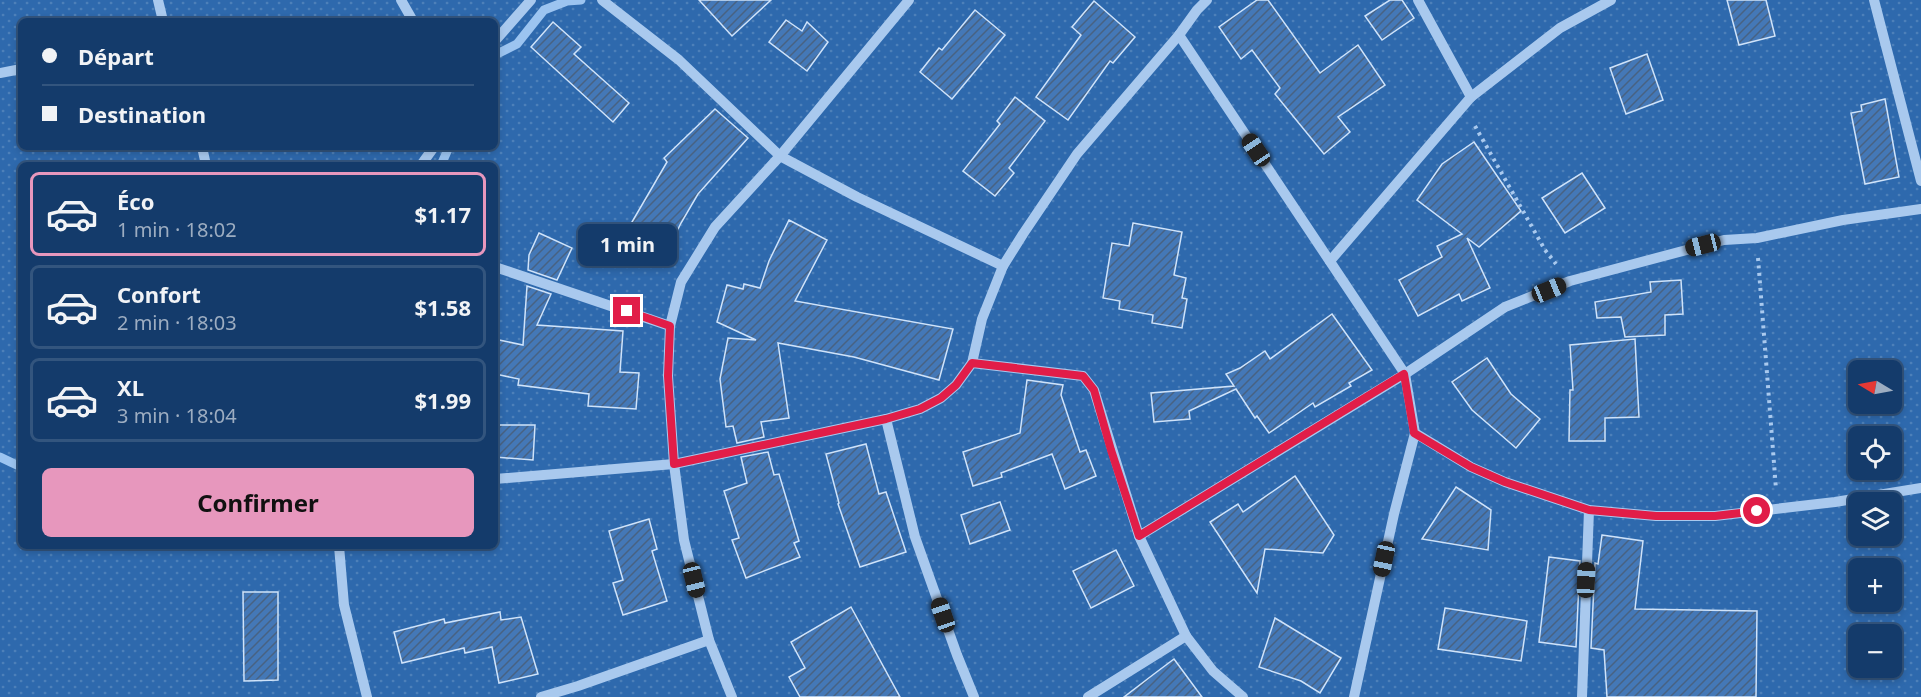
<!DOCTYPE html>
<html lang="fr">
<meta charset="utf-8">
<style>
:root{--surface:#143b6b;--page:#214673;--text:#f1f3f6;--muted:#9dadc1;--line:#33557e;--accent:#e797bd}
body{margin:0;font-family:"Noto Sans",sans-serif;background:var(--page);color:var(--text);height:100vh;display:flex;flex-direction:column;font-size:22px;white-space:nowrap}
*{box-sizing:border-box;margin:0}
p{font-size:20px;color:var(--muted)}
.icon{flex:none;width:33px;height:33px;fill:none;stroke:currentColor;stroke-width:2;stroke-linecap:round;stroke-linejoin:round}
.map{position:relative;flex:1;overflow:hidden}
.side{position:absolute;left:18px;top:162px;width:480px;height:387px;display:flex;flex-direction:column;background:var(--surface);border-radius:9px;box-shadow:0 3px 9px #0003,0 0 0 2px var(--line)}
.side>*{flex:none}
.top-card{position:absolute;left:18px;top:18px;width:480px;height:132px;border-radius:9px;box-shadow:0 3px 9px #0003,0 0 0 2px var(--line);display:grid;align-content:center;height:132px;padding:0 24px;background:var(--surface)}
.needle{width:39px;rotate:280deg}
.controls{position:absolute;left:1848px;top:360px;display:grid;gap:12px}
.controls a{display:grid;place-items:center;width:54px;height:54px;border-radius:9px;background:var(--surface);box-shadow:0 3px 9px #0003,0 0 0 2px var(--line);font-size:30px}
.end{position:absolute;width:27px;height:27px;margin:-14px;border:8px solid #e11d48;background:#fff;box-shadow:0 0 0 3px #fff}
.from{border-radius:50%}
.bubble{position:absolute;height:42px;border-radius:9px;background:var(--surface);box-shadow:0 3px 9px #0003,0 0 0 2px var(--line);font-size:20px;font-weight:700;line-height:42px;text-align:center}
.car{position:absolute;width:18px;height:36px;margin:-18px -9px;border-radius:8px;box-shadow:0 0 4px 2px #0007;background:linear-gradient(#222 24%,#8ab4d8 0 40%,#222 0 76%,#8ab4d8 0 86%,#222 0)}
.top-card b{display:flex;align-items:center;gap:21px;height:57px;font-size:22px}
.top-card b+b{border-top:2px solid var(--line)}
.top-card i{width:15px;height:15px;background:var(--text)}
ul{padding:10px 0 0;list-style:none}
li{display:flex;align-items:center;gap:18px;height:84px;margin:0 12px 9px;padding:0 12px;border:3px solid var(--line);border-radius:9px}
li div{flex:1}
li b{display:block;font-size:22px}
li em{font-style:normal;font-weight:700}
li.current{border-color:var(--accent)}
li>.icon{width:54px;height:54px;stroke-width:1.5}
.primary-button{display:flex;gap:12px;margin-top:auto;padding:12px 24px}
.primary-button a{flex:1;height:69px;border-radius:9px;background:var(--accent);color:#111;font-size:24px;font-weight:700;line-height:69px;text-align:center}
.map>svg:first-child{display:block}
.park{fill:url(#park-dots);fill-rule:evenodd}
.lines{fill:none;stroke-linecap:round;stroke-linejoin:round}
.stream{stroke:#9cc4f0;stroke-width:9}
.building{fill:url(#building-hatch);stroke:#cfe3fa;stroke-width:1.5}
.path{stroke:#a9c9ee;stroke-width:4;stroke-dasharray:3 4.5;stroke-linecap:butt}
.minor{stroke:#a9c9ee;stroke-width:10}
.route{stroke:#e11d48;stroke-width:8}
</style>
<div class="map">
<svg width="1921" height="697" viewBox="0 0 1921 697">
<defs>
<pattern id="park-dots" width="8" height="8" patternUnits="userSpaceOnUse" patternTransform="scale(1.5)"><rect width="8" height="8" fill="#2e69ad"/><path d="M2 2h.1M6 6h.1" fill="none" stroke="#4d80b9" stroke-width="1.8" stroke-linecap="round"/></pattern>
<pattern id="building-hatch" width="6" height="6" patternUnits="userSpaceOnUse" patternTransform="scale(1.5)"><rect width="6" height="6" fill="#4478b7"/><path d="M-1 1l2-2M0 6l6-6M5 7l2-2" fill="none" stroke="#486282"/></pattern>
</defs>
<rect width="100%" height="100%" fill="#1b4f8f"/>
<path class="park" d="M0,0H1921V697H0ZM21,21H495V147H21ZM21,165H495V546H21ZM1858,370H1892V404H1858ZM1858,436H1892V470H1858ZM1858,502H1892V536H1858ZM1858,568H1892V602H1858ZM1858,634H1892V668H1858Z"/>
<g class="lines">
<g class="stream">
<polyline points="495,55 517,44 544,10 567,1 581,0"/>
<polyline points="441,165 449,147"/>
<polyline points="0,457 21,467"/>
</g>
</g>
<g class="building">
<polygon points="699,0 771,0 732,36"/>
<polygon points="1257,0 1268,0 1320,73 1358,45 1385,85 1338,117 1350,132 1324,154 1275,94 1280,88 1252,50 1241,59 1219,27"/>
<polygon points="1390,0 1402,0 1414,18 1382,40 1365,16"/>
<polygon points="1727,0 1766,0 1775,36 1739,45"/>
<polygon points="1094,1 1135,37 1113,63 1110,61 1068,120 1036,97 1081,35 1072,27"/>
<polygon points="975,10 1005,35 952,99 920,72 939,48 942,50"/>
<polygon points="786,20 802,31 807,22 828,42 807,71 769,42"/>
<polygon points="553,22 581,47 574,54 629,103 613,122 531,47"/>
<polygon points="1647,54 1663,100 1626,114 1610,68"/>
<polygon points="1015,97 1045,121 1009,168 1014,173 995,196 963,171 1000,124 997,121"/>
<polygon points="1885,99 1899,177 1865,184 1851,113 1862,111 1861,105"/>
<polygon points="715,109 748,138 698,194 681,223 660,266 618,246 667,162 664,158"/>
<polygon points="1474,142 1521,211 1479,247 1467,238 1490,288 1462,301 1459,294 1418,316 1399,280 1442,257 1437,246 1462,234 1417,200 1442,164"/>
<polygon points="1582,173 1605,208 1565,233 1542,198"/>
<polygon points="789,220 827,240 795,301 953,329 939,380 854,357 778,343 789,418 761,422 764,437 737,443 733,426 726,427 720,379 728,338 756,340 717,322 727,285 743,289 744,284 760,288 769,261"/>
<polygon points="1133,223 1182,232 1174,275 1186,278 1182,298 1187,299 1182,328 1152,323 1153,315 1119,309 1120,301 1103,298 1112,243 1129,246"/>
<polygon points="539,233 572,248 557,280 528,270 529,255"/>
<polygon points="1681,280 1683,314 1665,315 1665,335 1625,337 1621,317 1597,318 1595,302 1651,292 1650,282"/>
<polygon points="527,286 551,294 537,325 623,331 620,372 639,373 636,409 588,406 589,394 518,385 519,379 495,374 499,340 523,345"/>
<polygon points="1332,314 1372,370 1349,383 1351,386 1315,407 1313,403 1269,433 1257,416 1255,418 1236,389 1189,411 1190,419 1154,422 1151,393 1234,386 1226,374 1240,368 1265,351 1270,359"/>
<polygon points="1635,339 1639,417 1605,418 1605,441 1569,441 1570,390 1573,390 1570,345"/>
<polygon points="1487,358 1511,394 1540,419 1516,448 1472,410 1452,382"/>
<polygon points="1027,380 1063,385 1061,395 1080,452 1086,450 1096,476 1065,489 1052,454 1001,473 1002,477 973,486 963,452 1020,433"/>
<polygon points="495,425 535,425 533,460 495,457"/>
<polygon points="866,444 879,494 886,492 906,552 860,567 838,504 839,503 826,454"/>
<polygon points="768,452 774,475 779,474 799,541 794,543 800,557 746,578 732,540 739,538 724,491 747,483 741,457"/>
<polygon points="1295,476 1334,535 1323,553 1265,549 1257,593 1210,522 1238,504 1243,512"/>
<polygon points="1456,487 1491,510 1488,550 1422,539"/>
<polygon points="1000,502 1010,530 970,544 961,515"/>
<polygon points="649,519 657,549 652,551 667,601 623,615 613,583 623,580 609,531"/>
<polygon points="1602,535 1643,541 1635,609 1757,611 1756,697 1607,697 1604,650 1591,648 1595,563 1598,564"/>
<polygon points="1116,550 1134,586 1091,608 1073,571"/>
<polygon points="1549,557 1580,561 1576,647 1539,642"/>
<polygon points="243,592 278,592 278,680 244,681"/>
<polygon points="851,607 900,697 800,697 789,677 805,668 791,642"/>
<polygon points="1445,608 1527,621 1521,661 1438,649"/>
<polygon points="500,612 501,620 521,617 538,674 499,683 492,647 465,653 464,648 402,663 394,632 444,619 445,623"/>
<polygon points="1275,618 1341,658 1320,693 1301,681 1259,667"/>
<polygon points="1174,659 1202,697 1124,697 1154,674"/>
</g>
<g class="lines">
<g class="path">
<polyline points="1475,126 1545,250 1556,264"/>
<polyline points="1758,258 1776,489"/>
</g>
<g class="minor">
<polyline points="158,0 163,21"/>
<polyline points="401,0 413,21"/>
<polyline points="602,0 679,60 780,156 857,197 1003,266"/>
<polyline points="1418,0 1471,97"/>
<polyline points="1874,0 1921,181"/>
<polyline points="1179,35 1405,374 1415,433 1394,514 1354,697"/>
<polyline points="495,41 531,0"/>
<polyline points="0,73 21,69"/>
<polyline points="202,147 206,165"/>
<polyline points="421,165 434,147"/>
<polyline points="1330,261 1471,97 1560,28 1611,0"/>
<polyline points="495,267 670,326"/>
<polyline points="972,363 1083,376 1094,390 1139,536 1186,636 1213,671 1243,697"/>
<polyline points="886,419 915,537 957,655 974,697"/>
<polyline points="1415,433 1471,467 1505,482 1589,510 1656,516 1715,516 1835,502 1921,488"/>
<polyline points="495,479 674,464 886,419 920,409 941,398 956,385 972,363 982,319 1003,266 1023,234 1077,154 1179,35 1197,10 1207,0"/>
<polyline points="1139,536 1405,374 1505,307 1570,281 1724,240 1757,238 1843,220 1921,209"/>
<polyline points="339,546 344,605 367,697"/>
<polyline points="541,697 578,686 709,640"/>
<polyline points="732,697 709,640 684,540 674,464 668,376 670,326 681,282 715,227 780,156 909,0"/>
<polyline points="1088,697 1186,636"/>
<polyline points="1582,697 1589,510"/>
</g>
</g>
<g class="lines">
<polyline class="route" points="627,311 670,326 668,376 674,464 886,419 920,409 941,398 956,385 972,363 1083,376 1094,390 1111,450 1139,536 1404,374 1414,433 1471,467 1505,482 1589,510 1656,516 1715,516 1757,511"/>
</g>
</svg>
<div class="controls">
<a><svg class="needle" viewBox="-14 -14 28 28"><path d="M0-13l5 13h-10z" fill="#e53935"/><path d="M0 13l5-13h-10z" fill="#9dadc1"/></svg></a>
<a><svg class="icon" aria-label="locate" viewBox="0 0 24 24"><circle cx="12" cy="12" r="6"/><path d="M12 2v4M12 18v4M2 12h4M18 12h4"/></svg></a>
<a><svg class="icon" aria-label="layers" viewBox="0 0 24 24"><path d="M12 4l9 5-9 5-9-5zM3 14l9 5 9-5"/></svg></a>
<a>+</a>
<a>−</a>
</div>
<i class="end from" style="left:1757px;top:511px"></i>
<i class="end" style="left:627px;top:311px"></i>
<div class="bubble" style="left:578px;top:224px;width:99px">1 min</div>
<i class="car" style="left:1256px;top:150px;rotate:326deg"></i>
<i class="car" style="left:1703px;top:245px;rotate:256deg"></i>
<i class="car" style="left:1549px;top:290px;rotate:68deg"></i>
<i class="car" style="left:1384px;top:559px;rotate:192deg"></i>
<i class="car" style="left:694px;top:580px;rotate:166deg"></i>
<i class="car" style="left:1586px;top:580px;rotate:2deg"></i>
<i class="car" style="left:943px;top:615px;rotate:341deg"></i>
<div class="top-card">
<b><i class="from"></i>Départ</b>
<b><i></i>Destination</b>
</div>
<section class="side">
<ul>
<li class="current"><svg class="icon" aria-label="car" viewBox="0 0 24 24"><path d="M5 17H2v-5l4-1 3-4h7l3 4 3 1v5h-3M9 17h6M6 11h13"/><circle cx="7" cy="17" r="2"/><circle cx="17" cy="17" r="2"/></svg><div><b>Éco</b><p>1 min · 18:02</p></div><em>$1.17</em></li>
<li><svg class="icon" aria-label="car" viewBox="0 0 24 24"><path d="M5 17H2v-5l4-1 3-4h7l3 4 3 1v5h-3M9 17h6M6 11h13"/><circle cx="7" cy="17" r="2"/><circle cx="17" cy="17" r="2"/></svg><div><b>Confort</b><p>2 min · 18:03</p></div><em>$1.58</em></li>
<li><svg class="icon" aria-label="car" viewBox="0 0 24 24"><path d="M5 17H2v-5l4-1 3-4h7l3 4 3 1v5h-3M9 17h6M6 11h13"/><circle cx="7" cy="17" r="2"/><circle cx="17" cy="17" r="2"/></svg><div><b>XL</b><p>3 min · 18:04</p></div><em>$1.99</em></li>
</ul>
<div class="primary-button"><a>Confirmer</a></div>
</section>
</div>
